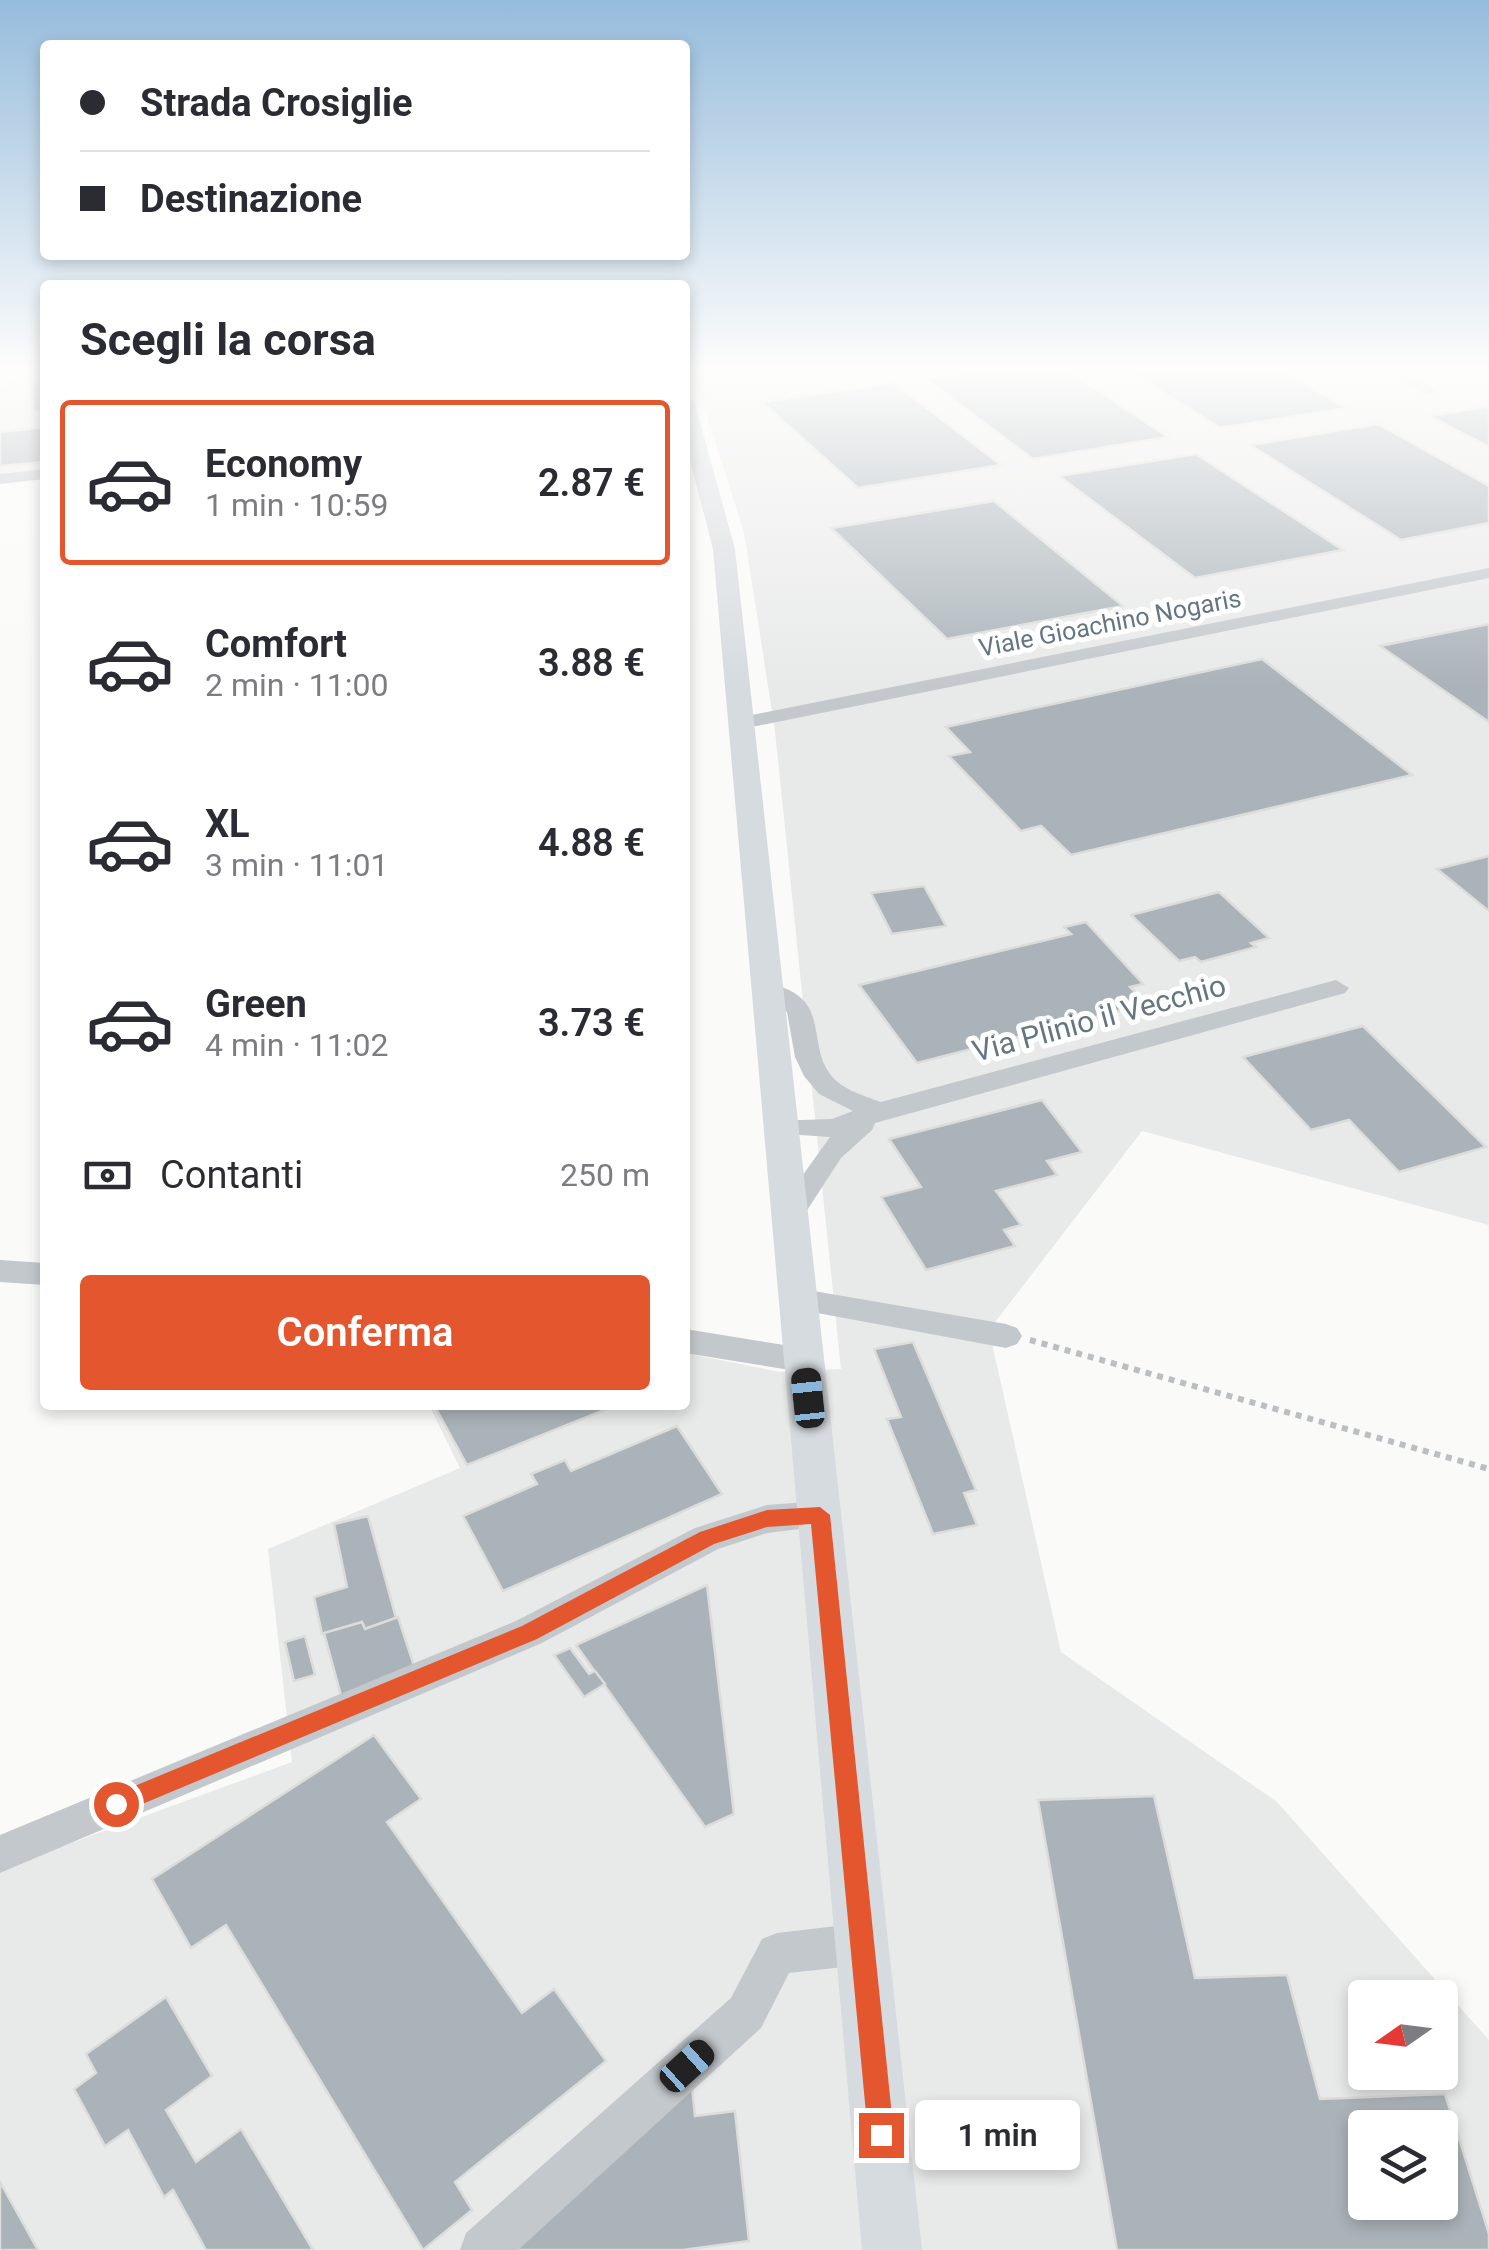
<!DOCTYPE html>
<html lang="it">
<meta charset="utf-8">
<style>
:root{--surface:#fff;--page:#f7f7f7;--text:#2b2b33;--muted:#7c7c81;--line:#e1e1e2;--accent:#e4572e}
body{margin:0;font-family:Roboto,sans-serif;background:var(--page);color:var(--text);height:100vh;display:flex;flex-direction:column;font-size:38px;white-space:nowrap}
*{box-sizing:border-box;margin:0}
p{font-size:32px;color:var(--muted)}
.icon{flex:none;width:55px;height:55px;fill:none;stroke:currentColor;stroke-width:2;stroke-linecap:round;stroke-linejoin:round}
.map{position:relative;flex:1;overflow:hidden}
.sheet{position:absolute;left:40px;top:280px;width:650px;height:1130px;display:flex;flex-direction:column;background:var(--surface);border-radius:10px;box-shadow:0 5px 15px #0003}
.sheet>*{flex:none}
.banner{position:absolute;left:40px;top:40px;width:650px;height:220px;border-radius:10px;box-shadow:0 5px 15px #0003;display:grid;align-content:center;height:220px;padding:0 40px;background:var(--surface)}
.needle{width:65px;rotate:256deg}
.buttons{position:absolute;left:1348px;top:1980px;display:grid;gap:20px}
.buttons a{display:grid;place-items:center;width:110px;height:110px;border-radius:10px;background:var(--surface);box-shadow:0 5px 15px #0003;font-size:50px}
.end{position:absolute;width:45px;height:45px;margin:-22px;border:12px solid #e4572e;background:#fff;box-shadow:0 0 0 5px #fff}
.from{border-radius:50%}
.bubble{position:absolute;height:70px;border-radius:10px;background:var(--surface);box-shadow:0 5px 15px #0003;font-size:32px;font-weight:600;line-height:70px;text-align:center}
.car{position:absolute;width:30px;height:60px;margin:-30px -15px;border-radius:12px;box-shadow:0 0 8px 2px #0007;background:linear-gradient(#222 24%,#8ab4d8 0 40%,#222 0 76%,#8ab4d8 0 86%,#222 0)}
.banner b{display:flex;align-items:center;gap:35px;height:95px;font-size:38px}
.banner b+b{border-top:2px solid var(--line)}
.banner i{width:25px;height:25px;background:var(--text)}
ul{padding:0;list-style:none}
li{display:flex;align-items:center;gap:30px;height:165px;margin:0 20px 15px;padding:0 20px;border:5px solid transparent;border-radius:10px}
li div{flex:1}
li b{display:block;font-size:38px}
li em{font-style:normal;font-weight:600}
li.current{border-color:var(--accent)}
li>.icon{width:90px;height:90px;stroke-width:1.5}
h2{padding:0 40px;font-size:45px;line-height:120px}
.pay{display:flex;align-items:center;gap:25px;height:110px;padding:0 40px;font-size:38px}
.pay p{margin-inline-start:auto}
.primary-button{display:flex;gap:20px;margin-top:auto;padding:20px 40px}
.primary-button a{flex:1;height:115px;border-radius:10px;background:var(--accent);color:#fff;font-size:40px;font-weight:600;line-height:115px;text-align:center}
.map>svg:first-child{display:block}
.built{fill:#e8e9e9;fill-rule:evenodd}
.building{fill:#aab3b9;stroke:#dcdcda;stroke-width:2.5;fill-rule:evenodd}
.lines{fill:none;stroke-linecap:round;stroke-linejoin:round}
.path{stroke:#bbbfc2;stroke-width:6;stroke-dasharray:6 6;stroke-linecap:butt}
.minor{fill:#c3c8cc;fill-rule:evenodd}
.major{fill:#d6dbdf;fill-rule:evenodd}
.route{fill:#e4572e}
.labels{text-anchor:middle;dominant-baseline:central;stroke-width:10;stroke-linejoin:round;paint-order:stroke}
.far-street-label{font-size:25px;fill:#657683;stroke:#fff}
.street-label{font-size:30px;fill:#657683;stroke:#fff}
</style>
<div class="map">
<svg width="1489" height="2250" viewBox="0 0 1489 2250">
<rect width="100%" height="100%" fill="#fafaf8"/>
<g class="built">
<polygon points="22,371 45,371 45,476 0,482 0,389"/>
<path d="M685,371H1489V1225L1142,1131L989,1330L1061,1652L1277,1802L1489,2040V2250H0V1869L292,1762L268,1549L460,1468L429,1405H685V1353L780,1372L841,1369L775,731L744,532L695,379L685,380ZM1365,1998H1440V2072H1365ZM1365,2128H1440V2202H1365Z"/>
</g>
<g class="building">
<polygon points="971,371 1068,371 1168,437 1033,459 925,378"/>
<polygon points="1130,371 1282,371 1346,408 1220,428"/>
<polygon points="45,379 45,410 33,411 33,380"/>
<polygon points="894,383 1001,465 858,488 762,402"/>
<polygon points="1489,406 1489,447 1430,416"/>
<polygon points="1378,424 1489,486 1489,523 1401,540 1250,445"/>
<polygon points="45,427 45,462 0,466 0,432"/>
<polygon points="1196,454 1343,550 1195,578 1059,476"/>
<polygon points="994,501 1123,606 947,639 831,528"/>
<polygon points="1489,624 1489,722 1380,646"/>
<polygon points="1262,659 1412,775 1071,855 1041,826 1021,831 949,756 970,752 946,727"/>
<polygon points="1489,856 1489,911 1437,869"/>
<polygon points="924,886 946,926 892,934 871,893"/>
<polygon points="1219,892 1269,938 1251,943 1256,947 1201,962 1195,957 1179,961 1131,915"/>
<polygon points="1086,922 1143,984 1130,987 1146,1004 917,1063 859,985 1071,934 1064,927"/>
<polygon points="1363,1026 1486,1147 1399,1172 1349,1120 1311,1130 1243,1057"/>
<polygon points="1042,1100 1082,1152 1047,1161 1057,1175 996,1191 1021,1225 1004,1230 1015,1246 926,1270 881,1197 921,1187 889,1139"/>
<polygon points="913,1342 976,1490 964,1493 977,1525 933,1534 887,1419 901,1417 874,1349"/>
<polygon points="434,1405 617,1405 467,1465"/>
<polygon points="677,1426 722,1494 503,1591 463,1516 537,1484 531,1474 565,1460 571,1471"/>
<polygon points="368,1516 396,1618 365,1629 362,1622 322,1634 314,1597 347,1587 334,1524"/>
<polygon points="707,1585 734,1814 705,1827 576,1645"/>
<polygon points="398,1617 415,1669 342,1699 324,1633 362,1622 365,1629"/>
<polygon points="305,1636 315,1675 294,1681 285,1642"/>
<polygon points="570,1648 589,1674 595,1671 605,1684 584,1697 554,1655"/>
<polygon points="374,1735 421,1799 387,1822 522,2013 554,1989 606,2061 455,2182 472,2210 423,2250 226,1925 191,1948 152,1879"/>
<path d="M1154,1796L1195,1978L1287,1975L1320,2099L1445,2094L1489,2234V2250H1117L1038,1800ZM1365,2128H1440V2202H1365Z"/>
<polygon points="166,1997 212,2076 166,2110 196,2162 241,2129 313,2250 206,2250 173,2190 164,2197 128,2130 105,2146 74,2089 96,2073 86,2054"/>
<polygon points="692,2086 695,2116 735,2111 749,2241 683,2250 516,2250"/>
<polygon points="0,2182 38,2250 0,2250"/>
</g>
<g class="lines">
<polyline class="path" points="1030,1340 1489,1469"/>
<g class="minor">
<polygon points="1380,371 1400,371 1439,391 1427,394"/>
<polygon points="45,469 45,479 0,484 0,474"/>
<polygon points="1489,568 1489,578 742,729 732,723 742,717"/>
<path d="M1336,980L1349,988L1345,993L875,1123L872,1130L841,1158L800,1221H780L775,1214L830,1137L771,1133L767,1127L771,1121L832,1119L853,1111L819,1094L804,1076L795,1057L787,1012L755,990L759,985C771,982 778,985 789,990C825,1007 810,1043 828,1071C839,1089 862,1095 881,1102Z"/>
<polygon points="0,1260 45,1263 45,1285 0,1282"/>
<polygon points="796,1288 1006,1324 1017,1328 1022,1336 1017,1344 1006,1348 785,1307 781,1299 785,1291"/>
<polygon points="685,1329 803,1348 814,1352 819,1360 814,1368 803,1372 685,1353"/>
<polygon points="820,1501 832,1505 837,1515 832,1525 767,1533 718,1549 542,1643 0,1873 0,1835 516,1621 695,1528 767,1505"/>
<polygon points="862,1923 877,1930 883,1944 877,1958 862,1965 789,1973 761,2028 518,2250 460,2250 466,2233 731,1998 762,1939 777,1933"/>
</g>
<polygon class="major" points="685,398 695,404 735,549 922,2250 862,2250 713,549 685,441"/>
</g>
<linearGradient id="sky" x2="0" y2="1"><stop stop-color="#96bcdc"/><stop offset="0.54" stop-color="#fdfdfc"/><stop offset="1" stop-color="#fdfdfc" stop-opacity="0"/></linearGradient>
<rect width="1489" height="686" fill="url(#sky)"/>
<polygon class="route" points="820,1507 830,1515 894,2135 890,2144 881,2148 871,2144 868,2135 811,1524 767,1527 714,1544 537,1639 116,1815 108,1812 105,1804 108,1797 522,1626 700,1532 767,1510"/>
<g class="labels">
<g class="far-street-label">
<text transform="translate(1110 623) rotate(-11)">Viale Gioachino Nogaris</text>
</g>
<g class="street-label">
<text transform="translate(1099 1018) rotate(-15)">Via Plinio il Vecchio</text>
</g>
</g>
</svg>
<div class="buttons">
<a><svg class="needle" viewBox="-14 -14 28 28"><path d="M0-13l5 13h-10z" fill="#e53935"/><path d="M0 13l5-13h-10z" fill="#7c7c81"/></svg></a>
<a><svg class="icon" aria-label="layers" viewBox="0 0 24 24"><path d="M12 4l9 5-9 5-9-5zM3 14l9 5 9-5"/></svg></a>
</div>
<i class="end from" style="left:116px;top:1804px"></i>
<i class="end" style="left:881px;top:2135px"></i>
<div class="bubble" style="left:915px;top:2100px;width:165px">1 min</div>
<i class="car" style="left:808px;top:1398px;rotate:354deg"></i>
<i class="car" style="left:687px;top:2066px;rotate:48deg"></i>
<div class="banner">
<b><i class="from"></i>Strada Crosiglie</b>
<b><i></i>Destinazione</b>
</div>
<section class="sheet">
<h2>Scegli la corsa</h2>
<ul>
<li class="current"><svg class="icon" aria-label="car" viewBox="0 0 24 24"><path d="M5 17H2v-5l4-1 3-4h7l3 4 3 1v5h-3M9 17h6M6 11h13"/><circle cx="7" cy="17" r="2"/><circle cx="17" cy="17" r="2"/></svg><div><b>Economy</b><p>1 min · 10:59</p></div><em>2.87 €</em></li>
<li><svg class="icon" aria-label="car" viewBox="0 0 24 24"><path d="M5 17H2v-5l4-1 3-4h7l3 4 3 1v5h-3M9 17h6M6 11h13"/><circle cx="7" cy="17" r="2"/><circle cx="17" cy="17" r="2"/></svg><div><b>Comfort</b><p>2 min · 11:00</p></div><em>3.88 €</em></li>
<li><svg class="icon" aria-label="car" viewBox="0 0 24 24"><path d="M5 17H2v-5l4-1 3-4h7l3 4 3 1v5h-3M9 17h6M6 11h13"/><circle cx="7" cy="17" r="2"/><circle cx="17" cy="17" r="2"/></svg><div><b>XL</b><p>3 min · 11:01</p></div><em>4.88 €</em></li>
<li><svg class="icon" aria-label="car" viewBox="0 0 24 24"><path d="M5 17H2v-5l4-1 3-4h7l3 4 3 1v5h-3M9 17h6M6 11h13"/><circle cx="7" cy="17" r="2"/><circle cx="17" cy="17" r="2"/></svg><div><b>Green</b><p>4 min · 11:02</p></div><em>3.73 €</em></li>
</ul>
<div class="pay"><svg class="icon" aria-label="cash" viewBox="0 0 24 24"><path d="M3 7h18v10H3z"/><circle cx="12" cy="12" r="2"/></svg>Contanti<p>250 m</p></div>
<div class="primary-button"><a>Conferma</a></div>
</section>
</div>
